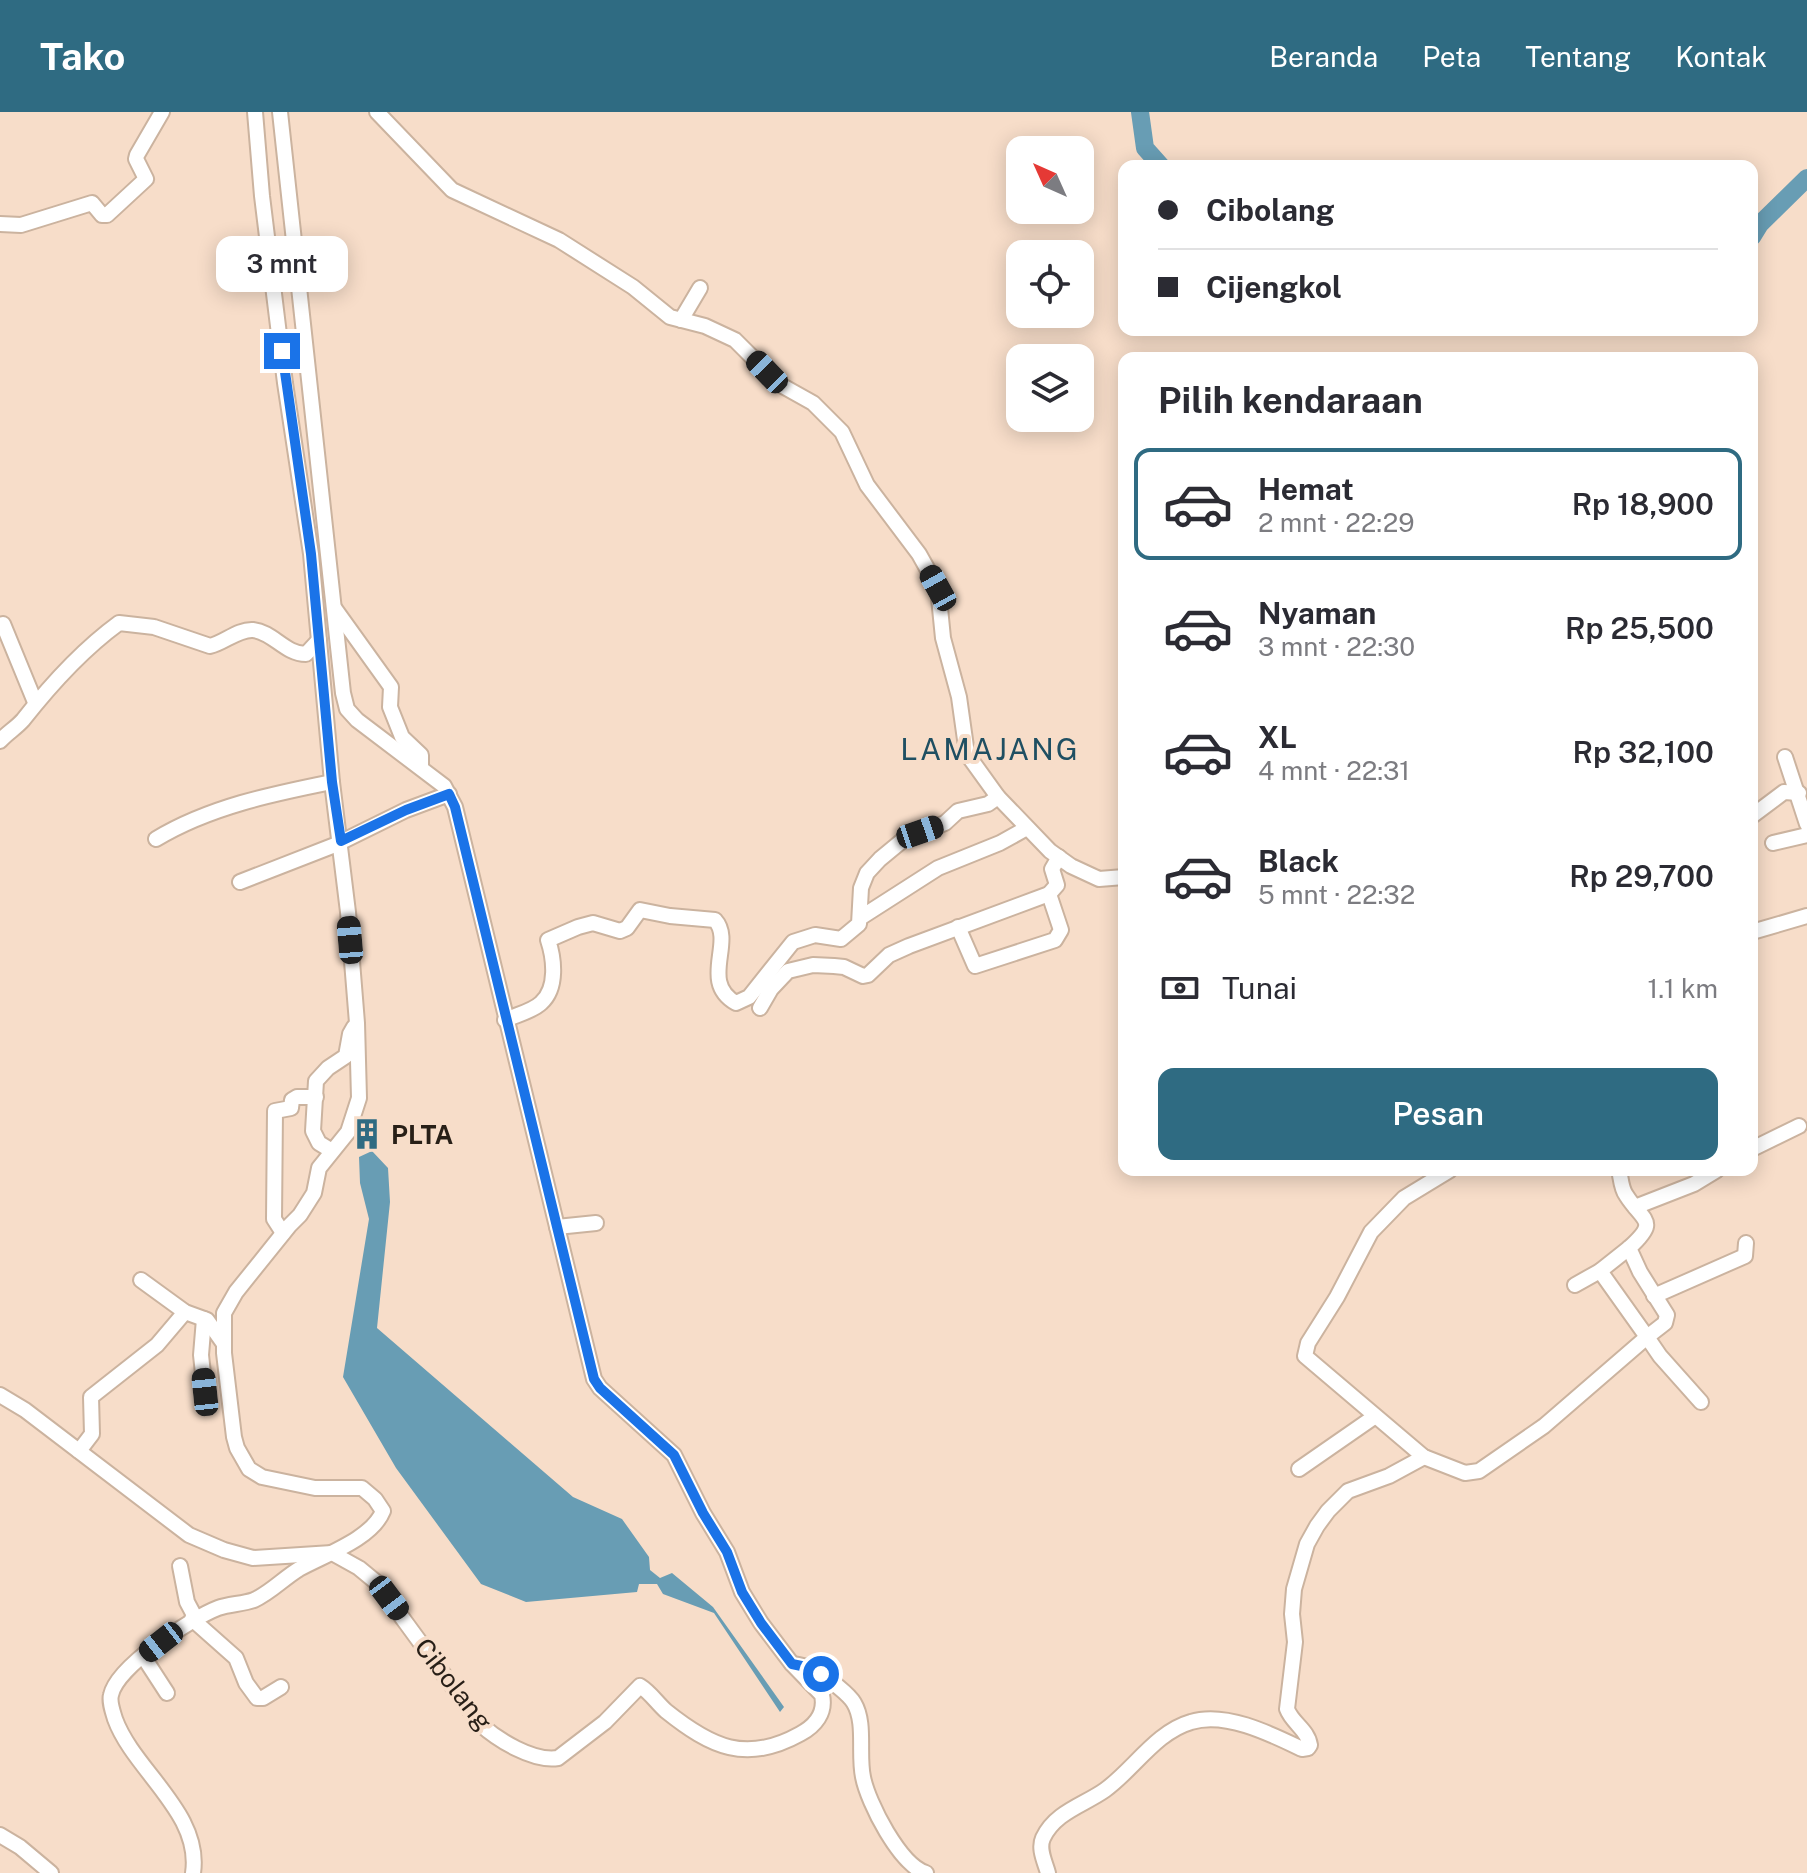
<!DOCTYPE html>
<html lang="id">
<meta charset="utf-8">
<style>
:root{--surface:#fff;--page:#f2f2f3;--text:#2b2b33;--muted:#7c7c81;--line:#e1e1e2;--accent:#2f6b82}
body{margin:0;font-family:"Public Sans",sans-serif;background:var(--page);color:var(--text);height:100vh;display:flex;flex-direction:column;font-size:30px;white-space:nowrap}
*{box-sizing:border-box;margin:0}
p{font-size:26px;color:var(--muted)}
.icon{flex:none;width:44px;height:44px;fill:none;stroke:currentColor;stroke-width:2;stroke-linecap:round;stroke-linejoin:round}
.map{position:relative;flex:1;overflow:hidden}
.drawer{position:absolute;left:1118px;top:240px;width:640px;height:824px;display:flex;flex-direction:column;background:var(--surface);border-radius:16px;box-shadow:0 4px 20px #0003}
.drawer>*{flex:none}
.banner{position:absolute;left:1118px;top:48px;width:640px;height:176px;border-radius:16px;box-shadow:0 4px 20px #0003;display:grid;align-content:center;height:176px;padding:0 40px;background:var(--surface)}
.needle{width:52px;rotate:315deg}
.buttons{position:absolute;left:1006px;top:24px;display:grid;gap:16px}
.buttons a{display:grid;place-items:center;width:88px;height:88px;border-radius:16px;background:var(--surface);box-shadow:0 4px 20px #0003;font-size:40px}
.end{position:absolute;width:36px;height:36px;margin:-18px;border:10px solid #1a73e8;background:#fff;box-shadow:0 0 0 4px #fff}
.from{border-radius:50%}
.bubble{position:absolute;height:56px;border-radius:16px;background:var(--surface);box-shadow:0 4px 20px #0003;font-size:26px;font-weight:600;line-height:56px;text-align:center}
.car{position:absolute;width:24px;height:48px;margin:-24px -12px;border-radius:10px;box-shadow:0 0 6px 2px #0007;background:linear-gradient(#222 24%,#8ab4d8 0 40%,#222 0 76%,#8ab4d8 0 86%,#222 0)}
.banner b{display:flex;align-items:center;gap:28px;height:76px;font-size:30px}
.banner b+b{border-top:2px solid var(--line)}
.banner i{width:20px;height:20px;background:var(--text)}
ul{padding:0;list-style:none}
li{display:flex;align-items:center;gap:24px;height:112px;margin:0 16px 12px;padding:0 24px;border:4px solid transparent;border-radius:16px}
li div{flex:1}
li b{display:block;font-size:30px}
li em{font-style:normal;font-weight:600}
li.on{border-color:var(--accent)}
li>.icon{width:72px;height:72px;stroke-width:1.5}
h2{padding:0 40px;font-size:36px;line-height:96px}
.pay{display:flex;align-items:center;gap:20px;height:88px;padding:0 40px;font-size:30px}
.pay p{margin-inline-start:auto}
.primary-button{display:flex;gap:16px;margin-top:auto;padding:16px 40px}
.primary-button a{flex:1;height:92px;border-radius:16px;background:var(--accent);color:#fff;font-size:32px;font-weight:600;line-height:92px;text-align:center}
header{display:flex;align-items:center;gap:48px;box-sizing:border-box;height:112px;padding:0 40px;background:var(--accent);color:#fff}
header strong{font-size:38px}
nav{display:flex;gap:44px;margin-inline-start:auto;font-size:28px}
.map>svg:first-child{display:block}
.water{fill:#689db4}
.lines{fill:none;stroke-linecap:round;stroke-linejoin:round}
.river{stroke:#689db4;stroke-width:18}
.minor-casing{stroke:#cbb39f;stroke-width:18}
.minor{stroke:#fff;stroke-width:14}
.route{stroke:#1a73e8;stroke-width:10}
.labels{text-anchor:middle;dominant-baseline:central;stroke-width:8;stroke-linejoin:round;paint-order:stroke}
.poi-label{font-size:26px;font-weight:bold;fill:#281f17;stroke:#f7ddc9;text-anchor:start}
.street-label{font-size:26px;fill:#281f17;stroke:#f7ddc9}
.quarter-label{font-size:30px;letter-spacing:2px;fill:#1f4f62;stroke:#f7ddc9}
</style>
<header>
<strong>Tako</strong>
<nav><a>Beranda</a><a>Peta</a><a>Tentang</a><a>Kontak</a></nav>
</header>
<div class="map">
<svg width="1807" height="1761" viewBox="0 0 1807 1761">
<rect width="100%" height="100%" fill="#f7ddc9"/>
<polygon class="water" points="372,1039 388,1056 390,1090 377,1216 573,1385 622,1407 649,1445 650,1458 660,1466 672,1461 713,1495 784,1595 780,1600 714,1501 663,1482 657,1472 639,1472 637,1480 526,1490 481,1472 396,1356 343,1265 369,1107 360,1071 359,1045"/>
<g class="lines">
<g class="river">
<polyline points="1140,0 1145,36 1161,54"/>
<polyline points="1752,125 1760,112 1807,66"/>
</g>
<defs>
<g id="minor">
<polyline points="377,0 452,78 559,128 633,175 670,205 705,214 735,228 779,272 813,291 842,320 867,373 919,442 938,476 943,526 959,585 967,642 998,685 1050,739 1071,754 1099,767 1124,765"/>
<polyline points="0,112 21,113 92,91 102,103 107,103 146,67 136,47 137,43 162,0"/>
<polyline points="681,208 700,176"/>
<polyline points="335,497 391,575 390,595 402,625 421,643 421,655"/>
<polyline points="3,512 35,590"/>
<path d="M0,629C7,621 16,616 23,608C52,571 82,538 119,511L154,515L210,534C224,531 238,517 253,518C273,520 285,542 306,542L319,528"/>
<polyline points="1785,645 1807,712"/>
<polyline points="1752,704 1784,680 1799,681"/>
<path d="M156,727C209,695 272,682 332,670"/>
<polyline points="1773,731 1807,723"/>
<polyline points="240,770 335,733 406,698 449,682"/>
<polyline points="860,806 938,756 1000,731 1027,716"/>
<polyline points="958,815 975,854 1055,828 1061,818 1049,782"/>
<polyline points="1752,820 1807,804"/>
<polyline points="760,896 771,877 788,859 813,853 834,854 844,855 863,864 868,863 889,843 909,834 1049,782 1057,773 1052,757 1059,745"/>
<path d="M505,908C516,903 533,899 541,891C558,876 554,846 548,828L578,815L593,811L620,819L627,816L640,798L670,804L715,808C735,830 699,870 736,891L749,885L793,830L815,823L841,827L859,812L861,776L867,761L880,747L903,728L945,711L958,699L988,692L998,685"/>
<polyline points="1752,1037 1799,1014"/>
<polyline points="332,1039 319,1031 313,1019 316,969 328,956 346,944 350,922 354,915"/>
<polyline points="1450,1058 1404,1086 1371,1120 1337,1185 1308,1231 1305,1244 1424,1345 1465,1361 1479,1359 1544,1314 1647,1225 1600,1159"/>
<path d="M1619,1058C1621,1066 1621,1076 1626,1083C1643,1110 1660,1108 1629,1136L1640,1160L1667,1203L1665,1211L1647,1225L1660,1244L1701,1290"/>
<polyline points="1635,1095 1694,1072 1717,1058"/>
<polyline points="557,1115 596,1111"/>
<polyline points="283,1121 274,1107 275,999 291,996 292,988 297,985 316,985"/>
<polyline points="141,1168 185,1200 207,1208 224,1232"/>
<polyline points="1575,1173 1600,1159 1629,1136"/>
<polyline points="1654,1184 1745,1144 1746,1131"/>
<polyline points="204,1207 201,1243 205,1280"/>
<path d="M0,1283L25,1298L189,1423L224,1438L253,1446L332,1441L359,1456L376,1470L480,1612C498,1628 533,1650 558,1646L605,1610L640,1574C650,1580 657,1591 666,1599C711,1635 746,1652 800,1622C815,1614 826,1601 822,1583L792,1552L761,1511L742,1480L727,1440L703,1401L674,1343L600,1276L594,1267L455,695L444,674L357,608L347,597L343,581L280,0"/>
<polyline points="79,1339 92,1322 91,1285 157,1233 185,1200"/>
<polyline points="1299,1357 1374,1305"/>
<polyline points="180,1454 187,1490 195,1505"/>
<polyline points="192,1507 236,1546 246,1571 257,1586 263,1586 281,1575"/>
<polyline points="143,1544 167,1581"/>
<path d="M792,1552C810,1554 823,1561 836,1573C842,1578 850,1584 854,1591C866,1611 858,1642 863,1665C868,1691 900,1753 926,1761"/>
<polyline points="0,1723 20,1735 51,1761"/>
<path d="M193,1761C202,1701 134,1659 115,1607C113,1600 109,1590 111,1583C117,1554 192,1506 218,1496C229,1492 243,1492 254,1488C270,1481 284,1466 299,1457C324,1443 372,1427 383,1399L375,1387L362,1376H315L262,1365L249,1357L237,1336L234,1325L224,1241V1201L236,1180L289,1114L300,1103L314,1081L319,1056L348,1020L359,986L357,911L348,800L332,670L311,442L285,271L262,84L255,0"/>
<path d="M1048,1761C1045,1750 1038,1737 1043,1726C1055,1700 1084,1693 1105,1678C1134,1657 1156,1620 1191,1610C1225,1599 1271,1622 1302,1637L1308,1636L1310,1633C1308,1618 1292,1611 1287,1597L1295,1530L1292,1502L1294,1477L1307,1432L1317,1414L1328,1399L1348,1379L1389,1364L1424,1345"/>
</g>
</defs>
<use href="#minor" class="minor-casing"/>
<use href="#minor" class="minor"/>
</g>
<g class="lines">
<polyline class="route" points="282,239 311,442 332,670 341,729 406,698 449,682 455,695 594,1267 600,1276 674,1343 703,1401 727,1440 742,1480 761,1511 792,1552 811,1556 821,1562"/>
</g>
<defs>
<symbol id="building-bare" viewBox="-9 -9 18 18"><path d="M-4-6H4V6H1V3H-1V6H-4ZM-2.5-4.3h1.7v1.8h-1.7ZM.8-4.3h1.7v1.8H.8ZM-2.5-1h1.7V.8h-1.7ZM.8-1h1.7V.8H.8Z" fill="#2f6b82" stroke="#f7ddc9" stroke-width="2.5" paint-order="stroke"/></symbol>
</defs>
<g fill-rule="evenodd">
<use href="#building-bare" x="345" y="1000" width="44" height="44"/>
</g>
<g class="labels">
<g class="poi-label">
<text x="391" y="1022">PLTA</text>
</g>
<g class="street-label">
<text transform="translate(454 1572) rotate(52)">Cibolang</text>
</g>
<g class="quarter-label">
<text x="990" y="637">LAMAJANG</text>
</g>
</g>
</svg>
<div class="buttons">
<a><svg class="needle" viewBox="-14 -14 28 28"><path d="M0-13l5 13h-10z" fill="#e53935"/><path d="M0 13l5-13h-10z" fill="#7c7c81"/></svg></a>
<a><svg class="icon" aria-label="locate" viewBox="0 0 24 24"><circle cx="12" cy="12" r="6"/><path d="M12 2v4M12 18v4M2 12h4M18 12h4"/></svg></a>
<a><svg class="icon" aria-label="layers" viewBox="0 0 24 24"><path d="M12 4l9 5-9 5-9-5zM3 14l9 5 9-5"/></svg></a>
</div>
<i class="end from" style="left:821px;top:1562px"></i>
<i class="end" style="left:282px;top:239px"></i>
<div class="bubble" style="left:216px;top:124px;width:132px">3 mnt</div>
<i class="car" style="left:767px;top:260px;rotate:316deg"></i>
<i class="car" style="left:938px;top:476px;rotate:331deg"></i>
<i class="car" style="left:920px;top:720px;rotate:71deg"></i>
<i class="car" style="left:350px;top:828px;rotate:355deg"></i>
<i class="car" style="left:205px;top:1280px;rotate:354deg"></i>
<i class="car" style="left:389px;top:1486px;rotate:143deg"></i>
<i class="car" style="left:161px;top:1530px;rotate:232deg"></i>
<div class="banner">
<b><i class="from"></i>Cibolang</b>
<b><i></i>Cijengkol</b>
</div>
<section class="drawer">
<h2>Pilih kendaraan</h2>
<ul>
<li class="on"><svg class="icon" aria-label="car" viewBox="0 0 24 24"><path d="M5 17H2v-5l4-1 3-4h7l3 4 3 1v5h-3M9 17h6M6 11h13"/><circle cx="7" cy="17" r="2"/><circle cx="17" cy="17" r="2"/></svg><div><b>Hemat</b><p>2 mnt · 22:29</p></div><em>Rp 18,900</em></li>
<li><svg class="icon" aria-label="car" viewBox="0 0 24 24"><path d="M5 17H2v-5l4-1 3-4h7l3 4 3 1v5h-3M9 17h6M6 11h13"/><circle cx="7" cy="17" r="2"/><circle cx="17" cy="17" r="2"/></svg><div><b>Nyaman</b><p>3 mnt · 22:30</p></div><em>Rp 25,500</em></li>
<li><svg class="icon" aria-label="car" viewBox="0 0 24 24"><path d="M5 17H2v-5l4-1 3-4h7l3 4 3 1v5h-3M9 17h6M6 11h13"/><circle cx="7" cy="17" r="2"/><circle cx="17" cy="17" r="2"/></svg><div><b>XL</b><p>4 mnt · 22:31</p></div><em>Rp 32,100</em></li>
<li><svg class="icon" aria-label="car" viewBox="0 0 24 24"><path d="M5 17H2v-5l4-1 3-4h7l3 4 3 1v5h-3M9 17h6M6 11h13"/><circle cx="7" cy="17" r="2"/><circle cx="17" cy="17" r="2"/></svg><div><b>Black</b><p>5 mnt · 22:32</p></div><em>Rp 29,700</em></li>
</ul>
<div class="pay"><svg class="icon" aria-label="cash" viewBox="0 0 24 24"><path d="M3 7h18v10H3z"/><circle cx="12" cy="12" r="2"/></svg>Tunai<p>1.1 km</p></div>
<div class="primary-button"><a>Pesan</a></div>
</section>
</div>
